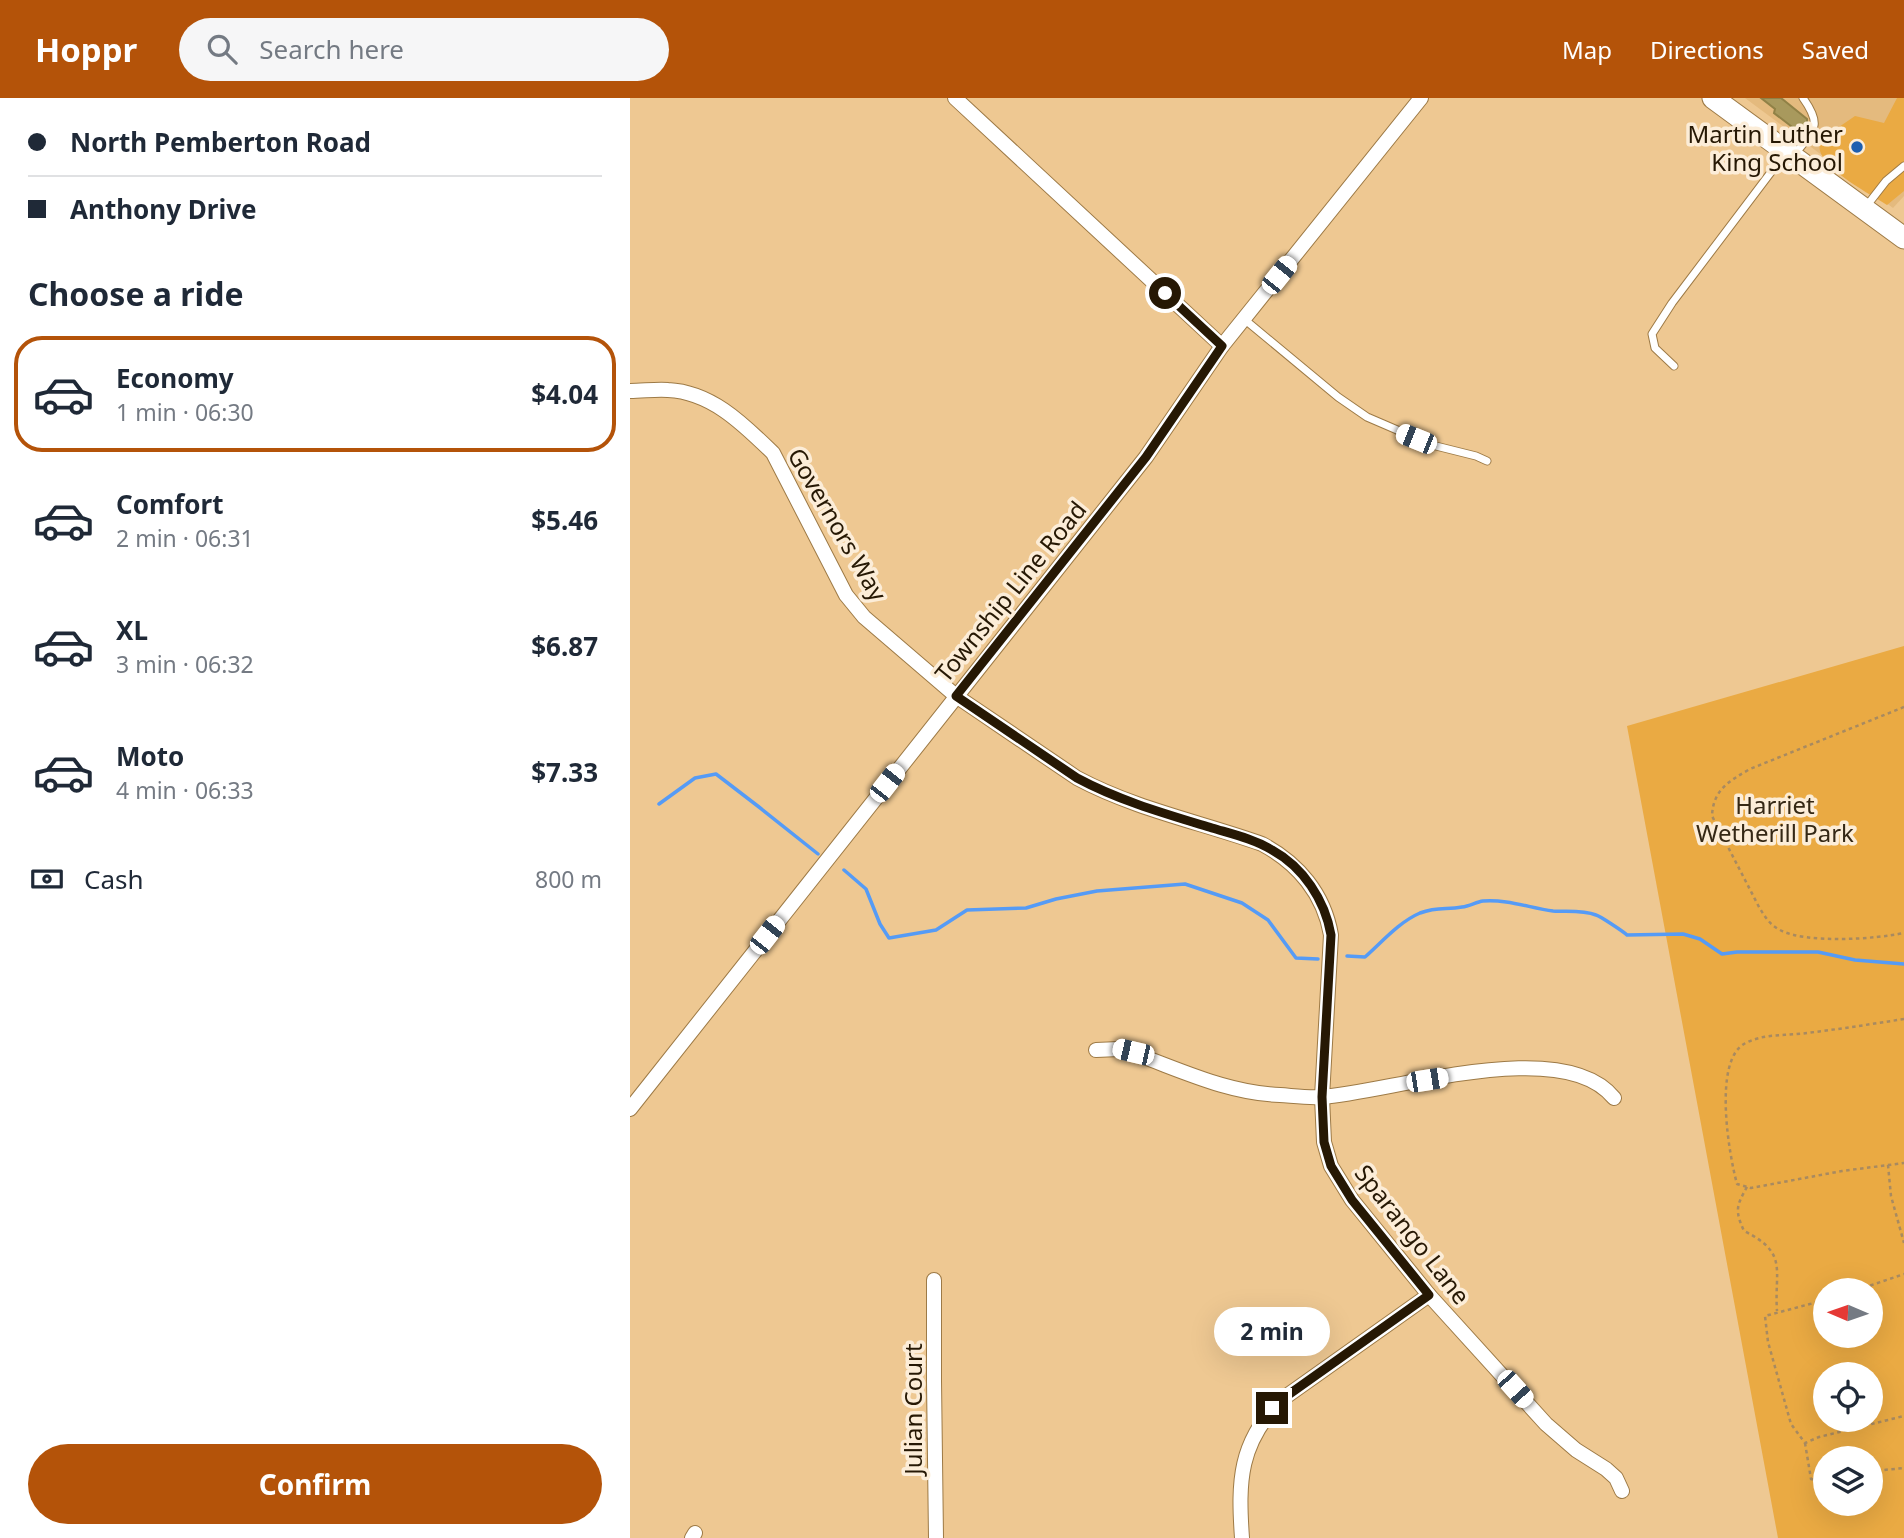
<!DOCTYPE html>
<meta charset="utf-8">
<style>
:root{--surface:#fff;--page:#f6f6f7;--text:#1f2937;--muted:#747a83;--line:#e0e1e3;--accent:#b45309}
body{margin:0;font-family:"Noto Sans",sans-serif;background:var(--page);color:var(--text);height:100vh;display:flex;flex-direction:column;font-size:26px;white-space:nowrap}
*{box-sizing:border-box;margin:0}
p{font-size:23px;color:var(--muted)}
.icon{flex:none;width:38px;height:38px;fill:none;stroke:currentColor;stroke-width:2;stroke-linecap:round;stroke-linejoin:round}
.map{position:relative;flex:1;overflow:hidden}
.drawer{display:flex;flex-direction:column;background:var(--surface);width:630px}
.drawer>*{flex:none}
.top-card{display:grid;align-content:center;height:154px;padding:0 28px;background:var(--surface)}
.needle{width:46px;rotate:272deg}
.tools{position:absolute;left:1183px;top:1180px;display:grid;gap:14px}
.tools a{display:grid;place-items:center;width:70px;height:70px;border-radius:50%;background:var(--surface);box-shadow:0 7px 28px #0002;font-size:35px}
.end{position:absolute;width:32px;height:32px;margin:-16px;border:9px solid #261804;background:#fff;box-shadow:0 0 0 4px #fff}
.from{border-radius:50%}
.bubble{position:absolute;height:49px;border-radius:24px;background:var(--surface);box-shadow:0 7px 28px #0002;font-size:23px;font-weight:700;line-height:49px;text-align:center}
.car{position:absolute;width:21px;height:42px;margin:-21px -10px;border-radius:9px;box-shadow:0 0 5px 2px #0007;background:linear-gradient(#fff 24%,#345 0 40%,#fff 0 76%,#345 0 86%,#fff 0)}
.top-card b{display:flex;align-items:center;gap:24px;height:66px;font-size:26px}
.top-card b+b{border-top:2px solid var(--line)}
.top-card i{width:18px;height:18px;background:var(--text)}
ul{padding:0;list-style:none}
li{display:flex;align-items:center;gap:21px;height:116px;margin:0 14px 10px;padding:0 14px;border:4px solid transparent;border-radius:28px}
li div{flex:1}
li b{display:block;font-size:26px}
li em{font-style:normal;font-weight:700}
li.on{border-color:var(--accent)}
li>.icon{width:63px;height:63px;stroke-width:1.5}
h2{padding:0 28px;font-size:32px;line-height:84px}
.pay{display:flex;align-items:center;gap:18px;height:77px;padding:0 28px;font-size:26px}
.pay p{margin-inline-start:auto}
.action{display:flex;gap:14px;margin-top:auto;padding:14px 28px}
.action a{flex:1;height:80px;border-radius:42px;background:var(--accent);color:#fff;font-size:28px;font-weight:700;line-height:80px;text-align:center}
header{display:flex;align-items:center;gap:42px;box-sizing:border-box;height:98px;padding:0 35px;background:var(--accent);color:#fff}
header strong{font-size:33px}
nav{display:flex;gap:38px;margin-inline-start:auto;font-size:24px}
.search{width:490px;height:63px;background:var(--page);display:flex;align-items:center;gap:18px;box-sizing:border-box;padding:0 24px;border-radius:38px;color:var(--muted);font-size:26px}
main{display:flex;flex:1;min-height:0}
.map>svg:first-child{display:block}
.built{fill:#e4ba7e}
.green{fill:#eaaa43;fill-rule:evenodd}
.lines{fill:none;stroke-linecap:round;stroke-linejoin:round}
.stream{stroke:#559bf6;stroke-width:3.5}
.building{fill:#a8995d;stroke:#908146;stroke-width:2}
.lane-casing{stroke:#9d7a46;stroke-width:9}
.street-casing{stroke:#9d7a46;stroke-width:16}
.primary-casing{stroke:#9d7a46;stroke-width:23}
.path{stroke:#a88a60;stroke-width:2.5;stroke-dasharray:3.5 3.5;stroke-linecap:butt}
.lane{stroke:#fff;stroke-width:7}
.street{stroke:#fff;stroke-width:14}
.primary{stroke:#fff;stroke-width:21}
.route{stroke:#261804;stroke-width:9}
.poi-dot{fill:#1d5fb0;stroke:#fcedd8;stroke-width:2.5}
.labels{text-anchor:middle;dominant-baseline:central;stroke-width:7;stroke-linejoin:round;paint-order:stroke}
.poi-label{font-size:24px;fill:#261804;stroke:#fcedd8;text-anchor:end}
.street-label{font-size:24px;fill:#261804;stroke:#fcedd8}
.park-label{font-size:24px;fill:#352815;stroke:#fcedd8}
</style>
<header>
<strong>Hoppr</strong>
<div class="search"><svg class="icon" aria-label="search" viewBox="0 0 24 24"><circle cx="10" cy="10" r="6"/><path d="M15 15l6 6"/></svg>Search here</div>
<nav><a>Map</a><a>Directions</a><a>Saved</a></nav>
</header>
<main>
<section class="drawer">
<div class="top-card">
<b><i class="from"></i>North Pemberton Road</b>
<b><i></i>Anthony Drive</b>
</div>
<h2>Choose a ride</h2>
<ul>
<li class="on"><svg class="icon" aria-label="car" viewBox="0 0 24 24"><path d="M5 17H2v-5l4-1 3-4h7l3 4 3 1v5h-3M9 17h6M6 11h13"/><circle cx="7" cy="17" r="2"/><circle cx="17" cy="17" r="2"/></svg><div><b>Economy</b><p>1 min · 06:30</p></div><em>$4.04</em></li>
<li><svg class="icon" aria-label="car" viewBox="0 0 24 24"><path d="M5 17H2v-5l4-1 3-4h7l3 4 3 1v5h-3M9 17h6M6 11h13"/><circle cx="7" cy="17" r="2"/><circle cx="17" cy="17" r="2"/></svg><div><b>Comfort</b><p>2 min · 06:31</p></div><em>$5.46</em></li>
<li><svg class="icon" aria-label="car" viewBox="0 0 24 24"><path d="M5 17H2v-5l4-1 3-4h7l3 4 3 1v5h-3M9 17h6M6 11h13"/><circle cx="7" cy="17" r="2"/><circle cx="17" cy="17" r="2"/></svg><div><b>XL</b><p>3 min · 06:32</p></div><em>$6.87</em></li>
<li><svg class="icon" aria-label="car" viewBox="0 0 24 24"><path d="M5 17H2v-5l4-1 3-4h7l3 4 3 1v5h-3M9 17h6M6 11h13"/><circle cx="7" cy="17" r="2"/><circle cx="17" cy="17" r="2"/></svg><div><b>Moto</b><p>4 min · 06:33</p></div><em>$7.33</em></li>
</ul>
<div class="pay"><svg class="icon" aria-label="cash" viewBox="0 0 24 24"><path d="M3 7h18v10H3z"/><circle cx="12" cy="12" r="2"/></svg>Cash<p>800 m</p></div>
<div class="action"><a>Confirm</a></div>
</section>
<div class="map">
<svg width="1274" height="1440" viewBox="0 0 1274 1440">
<rect width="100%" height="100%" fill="#eec892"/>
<polygon class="built" points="1115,0 1274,0 1274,98 1263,110"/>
<g class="green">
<path d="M1267,0H1274V93L1257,107C1240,96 1196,73 1190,53C1189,50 1190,45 1190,42L1225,18L1254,25Z"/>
<path d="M1274,548V1440H1148L997,628ZM1195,1192H1241V1237H1195ZM1195,1276H1241V1321H1195ZM1195,1360H1241V1405H1195Z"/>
</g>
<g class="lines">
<g class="stream">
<polyline points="29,706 65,680 86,676 129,709 188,756"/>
<polyline points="214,772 236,791 250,826 259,840 306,832 337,812 396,810 426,801 467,793 555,786 612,805 638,822 666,860 688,861"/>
<path d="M717,858L735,859C752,844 769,824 790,815C808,808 816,812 832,809C840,808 846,804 853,803C877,801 900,810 923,813C937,814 953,812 966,817C970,818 994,834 997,837L1053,836L1070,841L1092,856L1107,854H1188L1225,862L1274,866"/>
</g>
</g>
<polygon class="building" points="1131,0 1151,0 1177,21 1177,30 1175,32 1170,28 1166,32 1144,15 1145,11"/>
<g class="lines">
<defs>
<g id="lane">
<path d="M1165,56C1184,32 1193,28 1173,0"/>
<polyline points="1235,110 1256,83 1274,68"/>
<polyline points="614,221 708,299 737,319 802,347 846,358 857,363"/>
<polyline points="1044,268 1025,250 1022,236 1042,205 1154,57"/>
</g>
<g id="street">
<polyline points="325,0 592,248"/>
<path d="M0,293C13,293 26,291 38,292C82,294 114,327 143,355L216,497L234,519L326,598L447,680C505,711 570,724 632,746C668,765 694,796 701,837L692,999L694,1044L701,1068L722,1102L799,1197L916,1326L946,1352L976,1371L986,1380L992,1393"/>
<path d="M466,952L489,951L503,955C551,972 597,995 650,997C664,998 678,1000 692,999C763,994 933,936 984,1000"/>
<polyline points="0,1011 516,359 592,248 791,0"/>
<polyline points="304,1182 304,1283 306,1440"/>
<polyline points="62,1440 65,1435"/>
<path d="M612,1440C608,1383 609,1345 651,1302L799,1197"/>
</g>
<polyline id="primary" points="1083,0 1274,140"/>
</defs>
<use href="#lane" class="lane-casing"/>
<use href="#street" class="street-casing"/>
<use href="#primary" class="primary-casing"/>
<g class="path">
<path d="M1274,609L1120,671C1099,683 1083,692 1082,718L1129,809C1135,819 1140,827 1150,832C1176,846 1246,841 1274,835"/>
<path d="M1274,921C1242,926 1210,931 1177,935C1156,938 1133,935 1114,946C1083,964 1099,1057 1107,1086L1121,1090L1212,1073L1274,1065"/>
<polyline points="1258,1067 1261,1098 1274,1145"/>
<path d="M1117,1089C1106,1108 1105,1113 1114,1133C1159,1155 1144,1172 1147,1213"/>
<polyline points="1227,1192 1274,1176"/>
<polyline points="1195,1202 1135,1218 1138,1244 1161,1326 1175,1345 1189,1339 1274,1318"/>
<polyline points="1175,1345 1181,1381 1195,1384"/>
<polyline points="1241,1376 1254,1372 1274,1370"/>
</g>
<use href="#lane" class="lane"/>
<use href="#street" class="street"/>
<use href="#primary" class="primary"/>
</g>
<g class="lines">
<path class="route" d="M535,195L592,248L516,359L326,598L447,680C490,703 536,716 582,730C602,736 624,741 642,752C673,769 695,802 701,837L692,999L694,1044L701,1068L722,1102L799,1197L651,1302L642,1310"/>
</g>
<circle class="poi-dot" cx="1227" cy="49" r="7"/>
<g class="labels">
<g class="poi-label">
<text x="1213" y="35">Martin Luther<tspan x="1213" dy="28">King School</tspan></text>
</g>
<g class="street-label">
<text transform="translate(208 426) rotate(60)">Governors Way</text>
<text transform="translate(380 493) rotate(-51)">Township Line Road</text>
<text transform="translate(783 1136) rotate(52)">Sparango Lane</text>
<text transform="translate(282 1311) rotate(-90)">Julian Court</text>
</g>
<g class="park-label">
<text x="1145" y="706">Harriet<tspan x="1145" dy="28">Wetherill Park</tspan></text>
</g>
</g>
</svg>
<div class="tools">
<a><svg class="needle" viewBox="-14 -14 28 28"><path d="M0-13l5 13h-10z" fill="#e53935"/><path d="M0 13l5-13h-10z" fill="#747a83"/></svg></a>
<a><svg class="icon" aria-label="locate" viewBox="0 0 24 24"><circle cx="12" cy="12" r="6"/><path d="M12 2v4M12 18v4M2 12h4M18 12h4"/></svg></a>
<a><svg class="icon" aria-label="layers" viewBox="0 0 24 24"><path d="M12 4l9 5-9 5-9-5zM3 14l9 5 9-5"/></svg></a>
</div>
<i class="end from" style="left:535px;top:195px"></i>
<i class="end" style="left:642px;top:1310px"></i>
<div class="bubble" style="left:584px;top:1209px;width:116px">2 min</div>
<i class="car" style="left:649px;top:177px;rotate:39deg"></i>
<i class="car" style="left:786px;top:341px;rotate:292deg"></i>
<i class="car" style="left:257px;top:685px;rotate:38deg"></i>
<i class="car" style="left:137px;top:837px;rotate:38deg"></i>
<i class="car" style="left:503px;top:954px;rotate:283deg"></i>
<i class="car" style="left:797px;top:982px;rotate:81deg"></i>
<i class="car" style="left:885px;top:1291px;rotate:138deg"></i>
</div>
</main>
